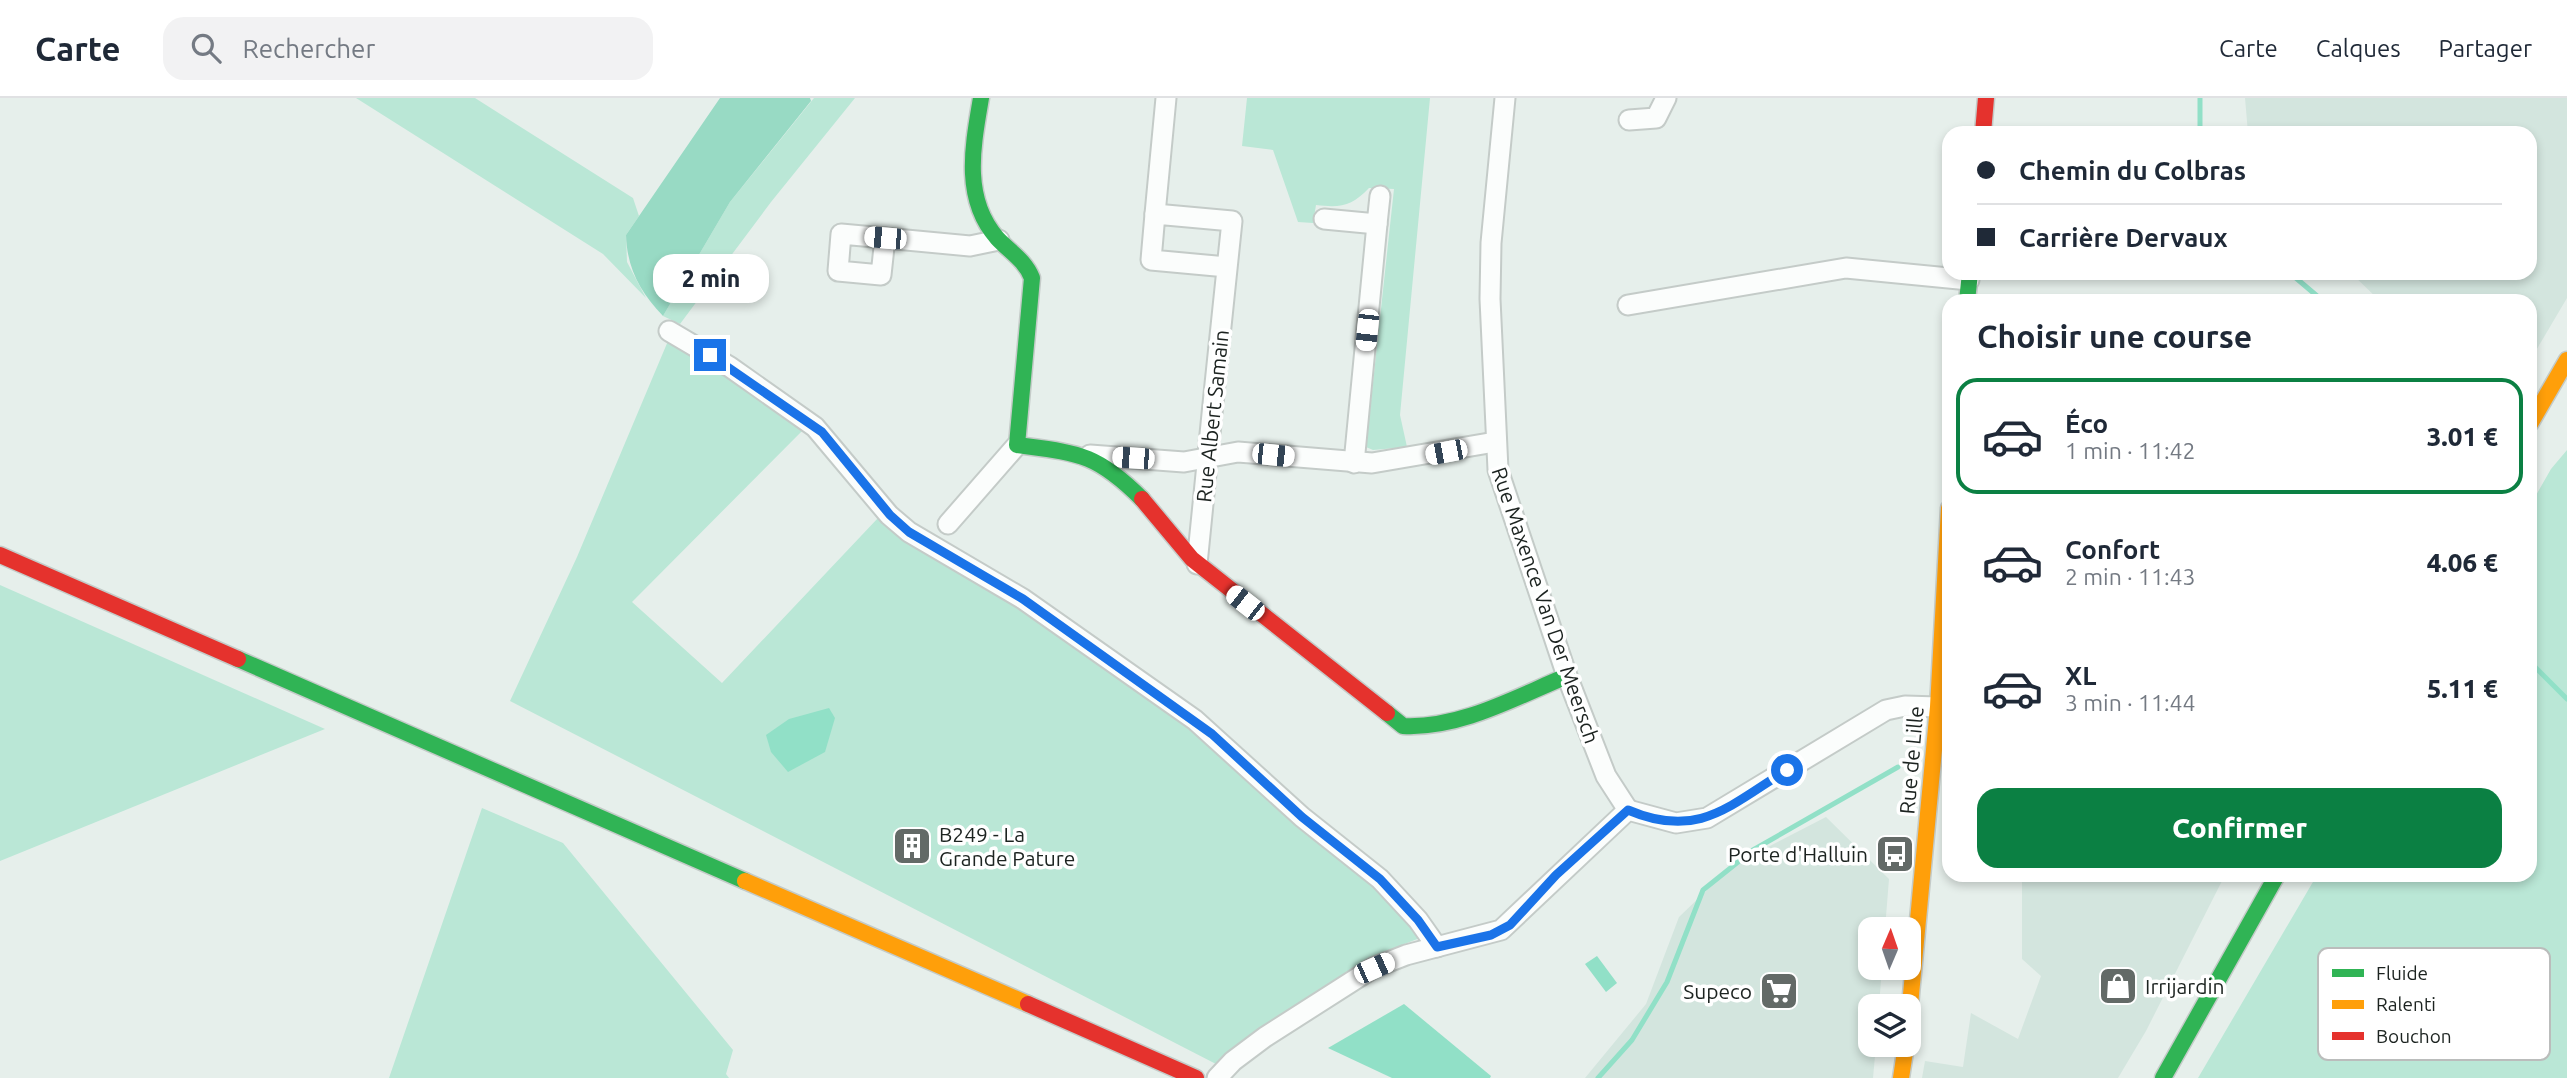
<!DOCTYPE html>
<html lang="fr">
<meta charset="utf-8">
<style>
:root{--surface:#fff;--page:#f2f2f3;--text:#1f2937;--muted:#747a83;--line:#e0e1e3;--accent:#0b8043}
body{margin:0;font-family:Ubuntu,sans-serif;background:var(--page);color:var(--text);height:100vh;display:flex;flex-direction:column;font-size:26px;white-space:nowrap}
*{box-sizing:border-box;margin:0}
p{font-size:23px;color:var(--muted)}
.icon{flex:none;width:38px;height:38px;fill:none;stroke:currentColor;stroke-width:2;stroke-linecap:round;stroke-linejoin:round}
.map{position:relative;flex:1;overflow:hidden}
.panel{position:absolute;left:1942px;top:196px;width:595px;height:588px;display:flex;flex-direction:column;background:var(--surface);border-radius:21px;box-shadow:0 4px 10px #0003}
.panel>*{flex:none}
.banner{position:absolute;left:1942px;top:28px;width:595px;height:154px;border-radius:21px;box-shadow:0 4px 10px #0003;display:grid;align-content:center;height:154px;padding:0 35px;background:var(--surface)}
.needle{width:46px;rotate:2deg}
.fabs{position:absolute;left:1858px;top:819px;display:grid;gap:14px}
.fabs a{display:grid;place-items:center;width:63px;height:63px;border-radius:14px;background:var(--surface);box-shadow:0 4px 10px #0003;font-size:35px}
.end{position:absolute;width:32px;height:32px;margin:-16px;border:9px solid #1a73e8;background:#fff;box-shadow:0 0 0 4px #fff}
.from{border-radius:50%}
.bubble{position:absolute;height:49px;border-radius:21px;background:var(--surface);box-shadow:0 4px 10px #0003;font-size:23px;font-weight:800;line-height:49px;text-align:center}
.car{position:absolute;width:21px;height:42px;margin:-21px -10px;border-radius:9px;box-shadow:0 0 5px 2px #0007;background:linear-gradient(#fff 24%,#345 0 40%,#fff 0 76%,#345 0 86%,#fff 0)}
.banner b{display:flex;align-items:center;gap:24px;height:66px;font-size:26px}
.banner b+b{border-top:2px solid var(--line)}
.banner i{width:18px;height:18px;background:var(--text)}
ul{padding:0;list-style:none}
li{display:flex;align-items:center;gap:21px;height:116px;margin:0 14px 10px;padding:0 21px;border:4px solid transparent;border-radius:21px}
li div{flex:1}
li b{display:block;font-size:26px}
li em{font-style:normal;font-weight:800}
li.selected{border-color:var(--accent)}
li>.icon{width:63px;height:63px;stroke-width:1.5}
h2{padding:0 35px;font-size:32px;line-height:84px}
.primary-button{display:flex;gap:14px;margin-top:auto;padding:14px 35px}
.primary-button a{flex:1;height:80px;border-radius:21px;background:var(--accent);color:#fff;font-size:28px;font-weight:800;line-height:80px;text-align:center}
header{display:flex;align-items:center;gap:42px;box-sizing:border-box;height:98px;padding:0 35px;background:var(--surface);border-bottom:2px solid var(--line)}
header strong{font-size:33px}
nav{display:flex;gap:38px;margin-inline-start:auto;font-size:24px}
.search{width:490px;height:63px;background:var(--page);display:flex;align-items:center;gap:18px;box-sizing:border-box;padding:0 24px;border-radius:21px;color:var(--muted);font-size:26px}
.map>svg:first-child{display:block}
.built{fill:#d3e5de}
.green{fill:#bae7d6}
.forest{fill:#98dac4}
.water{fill:#91e0c7}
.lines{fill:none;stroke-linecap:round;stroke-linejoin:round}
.stream{stroke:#91e0c7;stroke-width:5}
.street-casing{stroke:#c4cbc8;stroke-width:23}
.fast-casing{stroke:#c4cbc8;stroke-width:19}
.slow-casing{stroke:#c4cbc8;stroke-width:19}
.jam-casing{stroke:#c4cbc8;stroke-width:19}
.street{stroke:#fbfdfc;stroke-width:19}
.fast{stroke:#30b455;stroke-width:16}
.slow{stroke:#ff9f0a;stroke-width:16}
.jam{stroke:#e5322d;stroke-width:16}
.route{stroke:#1a73e8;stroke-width:9}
.labels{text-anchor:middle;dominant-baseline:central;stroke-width:7;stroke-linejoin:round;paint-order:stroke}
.street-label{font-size:21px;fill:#1c2320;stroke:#fff}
.poi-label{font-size:21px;fill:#1c2320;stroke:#fff;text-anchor:start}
.key{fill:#fff;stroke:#bbbdbc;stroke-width:2}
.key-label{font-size:19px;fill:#1c2320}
</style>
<header>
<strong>Carte</strong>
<div class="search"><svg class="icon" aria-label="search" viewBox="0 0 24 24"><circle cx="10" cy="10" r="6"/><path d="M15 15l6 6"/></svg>Rechercher</div>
<nav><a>Carte</a><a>Calques</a><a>Partager</a></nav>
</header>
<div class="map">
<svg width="2567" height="980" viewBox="0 0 2567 980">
<rect width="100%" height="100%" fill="#e6efeb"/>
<g class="built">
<polygon points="2245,0 2567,0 2567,200 2531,261 2530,203 2380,203 2351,175 2530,175 2530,35 2248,35"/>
<polygon points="1826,719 1889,781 1885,831 1871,831 1871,870 1882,870 1879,908 1871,908 1871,947 1876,947 1873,980 1585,980 1646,906 1679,819 1733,767"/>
<polygon points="2022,777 2225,777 2146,933 2118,980 1922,980 1925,963 1963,969 1971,915 2018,941 2041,878 2022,861"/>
</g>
<g class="green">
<polygon points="356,0 475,0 633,100 639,118 626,137 627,164 646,200 603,156"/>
<polygon points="814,0 855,0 771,104 680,226 663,218 730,104"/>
<path d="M1247,0H1430L1400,317L1407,349L1373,352L1366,349L1394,91L1369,90C1352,108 1341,110 1316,107L1313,125L1298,124L1273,52L1242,48Z"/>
<path d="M668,243L715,265L806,329L632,504L722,585L878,420C1044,522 1217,639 1359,773C1381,794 1400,818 1420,840L1368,860L1283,915L1216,966L510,603L577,459Z"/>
<polygon points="2567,352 2567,980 2198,980 2317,777 2530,777 2531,406 2551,371"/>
<polygon points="0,487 325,631 0,763"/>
<polygon points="482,710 563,745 733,952 726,976 729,980 389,980"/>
</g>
<path class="forest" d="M720,0H810L811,3L730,104L663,218C640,194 627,170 626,137Z"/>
<g class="water">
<polygon points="829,610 835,620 825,654 788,674 771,654 766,637 789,621"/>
<polygon points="1597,858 1617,885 1606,894 1585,866"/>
<polygon points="1404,906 1491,978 1490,980 1392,980 1328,950"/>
</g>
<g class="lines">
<g class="stream">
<polyline points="2200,0 2200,35"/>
<polyline points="2290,175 2323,203"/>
<polyline points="2530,564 2567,601"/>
<polyline points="1598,980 1632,942 1667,884 1703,792 1753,752 1898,669"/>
</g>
<defs>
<g id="street">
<polyline points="1505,0 1491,145 1490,201 1498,372 1567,578 1606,678 1628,712"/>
<polyline points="1629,22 1656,20 1666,0"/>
<polyline points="1155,116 1166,0"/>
<polyline points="1324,121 1377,126 1380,98"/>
<polygon points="841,136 885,140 881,177 838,173"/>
<polyline points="885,140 970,148 999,142"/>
<polyline points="1628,207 1846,170 1969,182"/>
<polyline points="669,233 730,269 815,329 889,417 909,434 1023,501 1195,622 1302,719 1380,781 1418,822 1437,849"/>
<polyline points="1090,357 1184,364 1238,354 1372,365 1495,344"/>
<polyline points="1354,365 1377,126"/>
<polyline points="948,426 1017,347"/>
<path d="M1197,466C1208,352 1220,237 1232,123L1155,116L1151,162L1227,169"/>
<polyline points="1217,980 1233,963 1265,939 1373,870 1406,857 1501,832 1628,712 1676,725 1707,720 1886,612 1905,608 1938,609"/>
</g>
<g id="fast">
<path d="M981,0C973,47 962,100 997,140C1009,153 1025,162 1032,180L1017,347C1078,355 1096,355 1142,401"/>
<polyline points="1967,203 1970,175"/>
<polyline points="238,561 745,783"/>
<path d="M1387,615L1403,628C1460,631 1516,599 1567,578"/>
<polyline points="2163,980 2277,777"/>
</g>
<g id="slow">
<polyline points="2530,326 2567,262"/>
<polyline points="745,783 1028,906"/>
<polyline points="1909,918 1938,609 1949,410"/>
<polyline points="1901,980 1906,947"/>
</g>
<g id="jam">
<polyline points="1983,35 1986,0"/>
<polyline points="1142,401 1192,461 1387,615"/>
<polyline points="0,457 238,561"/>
<polyline points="1028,906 1196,980"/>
</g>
</defs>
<use href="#street" class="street-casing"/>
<use href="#fast" class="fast-casing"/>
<use href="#slow" class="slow-casing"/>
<use href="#jam" class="jam-casing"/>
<use href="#street" class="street"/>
<use href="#fast" class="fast"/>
<use href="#slow" class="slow"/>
<use href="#jam" class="jam"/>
</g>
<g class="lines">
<path class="route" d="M710,257L822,334L890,417L909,434L1023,501L1212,636L1302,719L1380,781L1418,822L1437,849L1491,837L1510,827L1556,777L1628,712C1698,742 1729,708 1787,672"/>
</g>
<defs>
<symbol id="building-square" viewBox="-11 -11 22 22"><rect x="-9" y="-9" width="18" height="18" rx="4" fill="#636a67" stroke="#fff"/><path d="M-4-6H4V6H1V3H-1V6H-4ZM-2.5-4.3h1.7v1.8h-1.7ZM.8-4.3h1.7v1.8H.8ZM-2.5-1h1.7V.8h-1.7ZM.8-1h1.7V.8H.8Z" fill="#fff"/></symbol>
<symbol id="bus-square" viewBox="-11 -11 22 22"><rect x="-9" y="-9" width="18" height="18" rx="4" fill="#636a67" stroke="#fff"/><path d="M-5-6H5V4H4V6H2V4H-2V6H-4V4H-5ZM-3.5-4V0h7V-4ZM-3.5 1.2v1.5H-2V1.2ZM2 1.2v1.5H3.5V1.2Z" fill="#fff"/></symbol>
<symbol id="shop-square" viewBox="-11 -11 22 22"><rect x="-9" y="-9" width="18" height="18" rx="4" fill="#636a67" stroke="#fff"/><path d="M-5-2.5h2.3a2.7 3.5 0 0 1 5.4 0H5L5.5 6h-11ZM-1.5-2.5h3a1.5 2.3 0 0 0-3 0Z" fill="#fff"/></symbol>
<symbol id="supermarket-square" viewBox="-11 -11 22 22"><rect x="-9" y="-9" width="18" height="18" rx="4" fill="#636a67" stroke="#fff"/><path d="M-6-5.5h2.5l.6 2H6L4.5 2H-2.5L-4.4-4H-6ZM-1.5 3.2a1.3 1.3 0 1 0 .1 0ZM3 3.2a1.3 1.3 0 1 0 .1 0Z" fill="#fff"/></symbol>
</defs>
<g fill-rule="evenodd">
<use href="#building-square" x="890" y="726" width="44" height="44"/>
<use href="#bus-square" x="1873" y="734" width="44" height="44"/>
<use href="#shop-square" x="2096" y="866" width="44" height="44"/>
<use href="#supermarket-square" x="1757" y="871" width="44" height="44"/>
</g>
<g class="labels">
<g class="street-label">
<text transform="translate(1212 318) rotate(-84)">Rue Albert Samain</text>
<text transform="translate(1546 507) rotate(71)">Rue Maxence Van Der Meersch</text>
<text transform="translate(1911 662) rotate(-85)">Rue de Lille</text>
</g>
<g class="poi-label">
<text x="939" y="736">B249 - La<tspan x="939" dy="24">Grande Pature</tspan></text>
<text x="1868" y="756" text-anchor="end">Porte d'Halluin</text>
<text x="2145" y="888">Irrijardin</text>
<text x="1752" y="893" text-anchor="end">Supeco</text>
</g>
</g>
<rect x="2318" y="850" width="232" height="112" rx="10" class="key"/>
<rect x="2332" y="871" width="32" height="8" fill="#30b455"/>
<rect x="2332" y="902" width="32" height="9" fill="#ff9f0a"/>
<rect x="2332" y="934" width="32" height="8" fill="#e5322d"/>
<g class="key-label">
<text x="2376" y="882">Fluide</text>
<text x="2376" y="913">Ralenti</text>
<text x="2376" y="945">Bouchon</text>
</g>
</svg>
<div class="fabs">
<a><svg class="needle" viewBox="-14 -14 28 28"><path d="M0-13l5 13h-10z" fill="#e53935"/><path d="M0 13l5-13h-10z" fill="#747a83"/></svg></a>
<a><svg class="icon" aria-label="layers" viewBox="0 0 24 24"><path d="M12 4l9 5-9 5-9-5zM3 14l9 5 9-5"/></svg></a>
</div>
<i class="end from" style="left:1787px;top:672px"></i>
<i class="end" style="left:710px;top:257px"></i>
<div class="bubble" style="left:653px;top:156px;width:116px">2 min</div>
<i class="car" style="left:885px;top:140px;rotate:275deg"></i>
<i class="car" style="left:1367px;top:232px;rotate:186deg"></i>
<i class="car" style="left:1446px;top:354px;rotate:259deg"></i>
<i class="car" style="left:1273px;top:357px;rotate:96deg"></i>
<i class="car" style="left:1133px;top:360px;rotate:274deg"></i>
<i class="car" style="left:1245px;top:505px;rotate:308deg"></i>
<i class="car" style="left:1374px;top:870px;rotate:66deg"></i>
<div class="banner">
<b><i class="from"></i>Chemin du Colbras</b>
<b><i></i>Carrière Dervaux</b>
</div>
<section class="panel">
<h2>Choisir une course</h2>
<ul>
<li class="selected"><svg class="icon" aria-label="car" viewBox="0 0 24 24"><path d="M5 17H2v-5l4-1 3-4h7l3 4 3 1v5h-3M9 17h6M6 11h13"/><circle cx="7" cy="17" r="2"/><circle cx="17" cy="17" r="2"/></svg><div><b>Éco</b><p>1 min · 11:42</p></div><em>3.01 €</em></li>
<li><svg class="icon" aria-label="car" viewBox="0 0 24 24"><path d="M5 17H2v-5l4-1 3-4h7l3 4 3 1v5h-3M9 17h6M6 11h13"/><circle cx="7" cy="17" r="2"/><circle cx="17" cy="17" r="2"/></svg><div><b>Confort</b><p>2 min · 11:43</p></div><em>4.06 €</em></li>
<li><svg class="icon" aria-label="car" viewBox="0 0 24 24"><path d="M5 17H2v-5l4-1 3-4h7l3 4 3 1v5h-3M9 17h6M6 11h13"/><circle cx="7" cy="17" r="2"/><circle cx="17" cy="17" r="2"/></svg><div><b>XL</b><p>3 min · 11:44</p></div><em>5.11 €</em></li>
</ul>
<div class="primary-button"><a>Confirmer</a></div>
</section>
</div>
